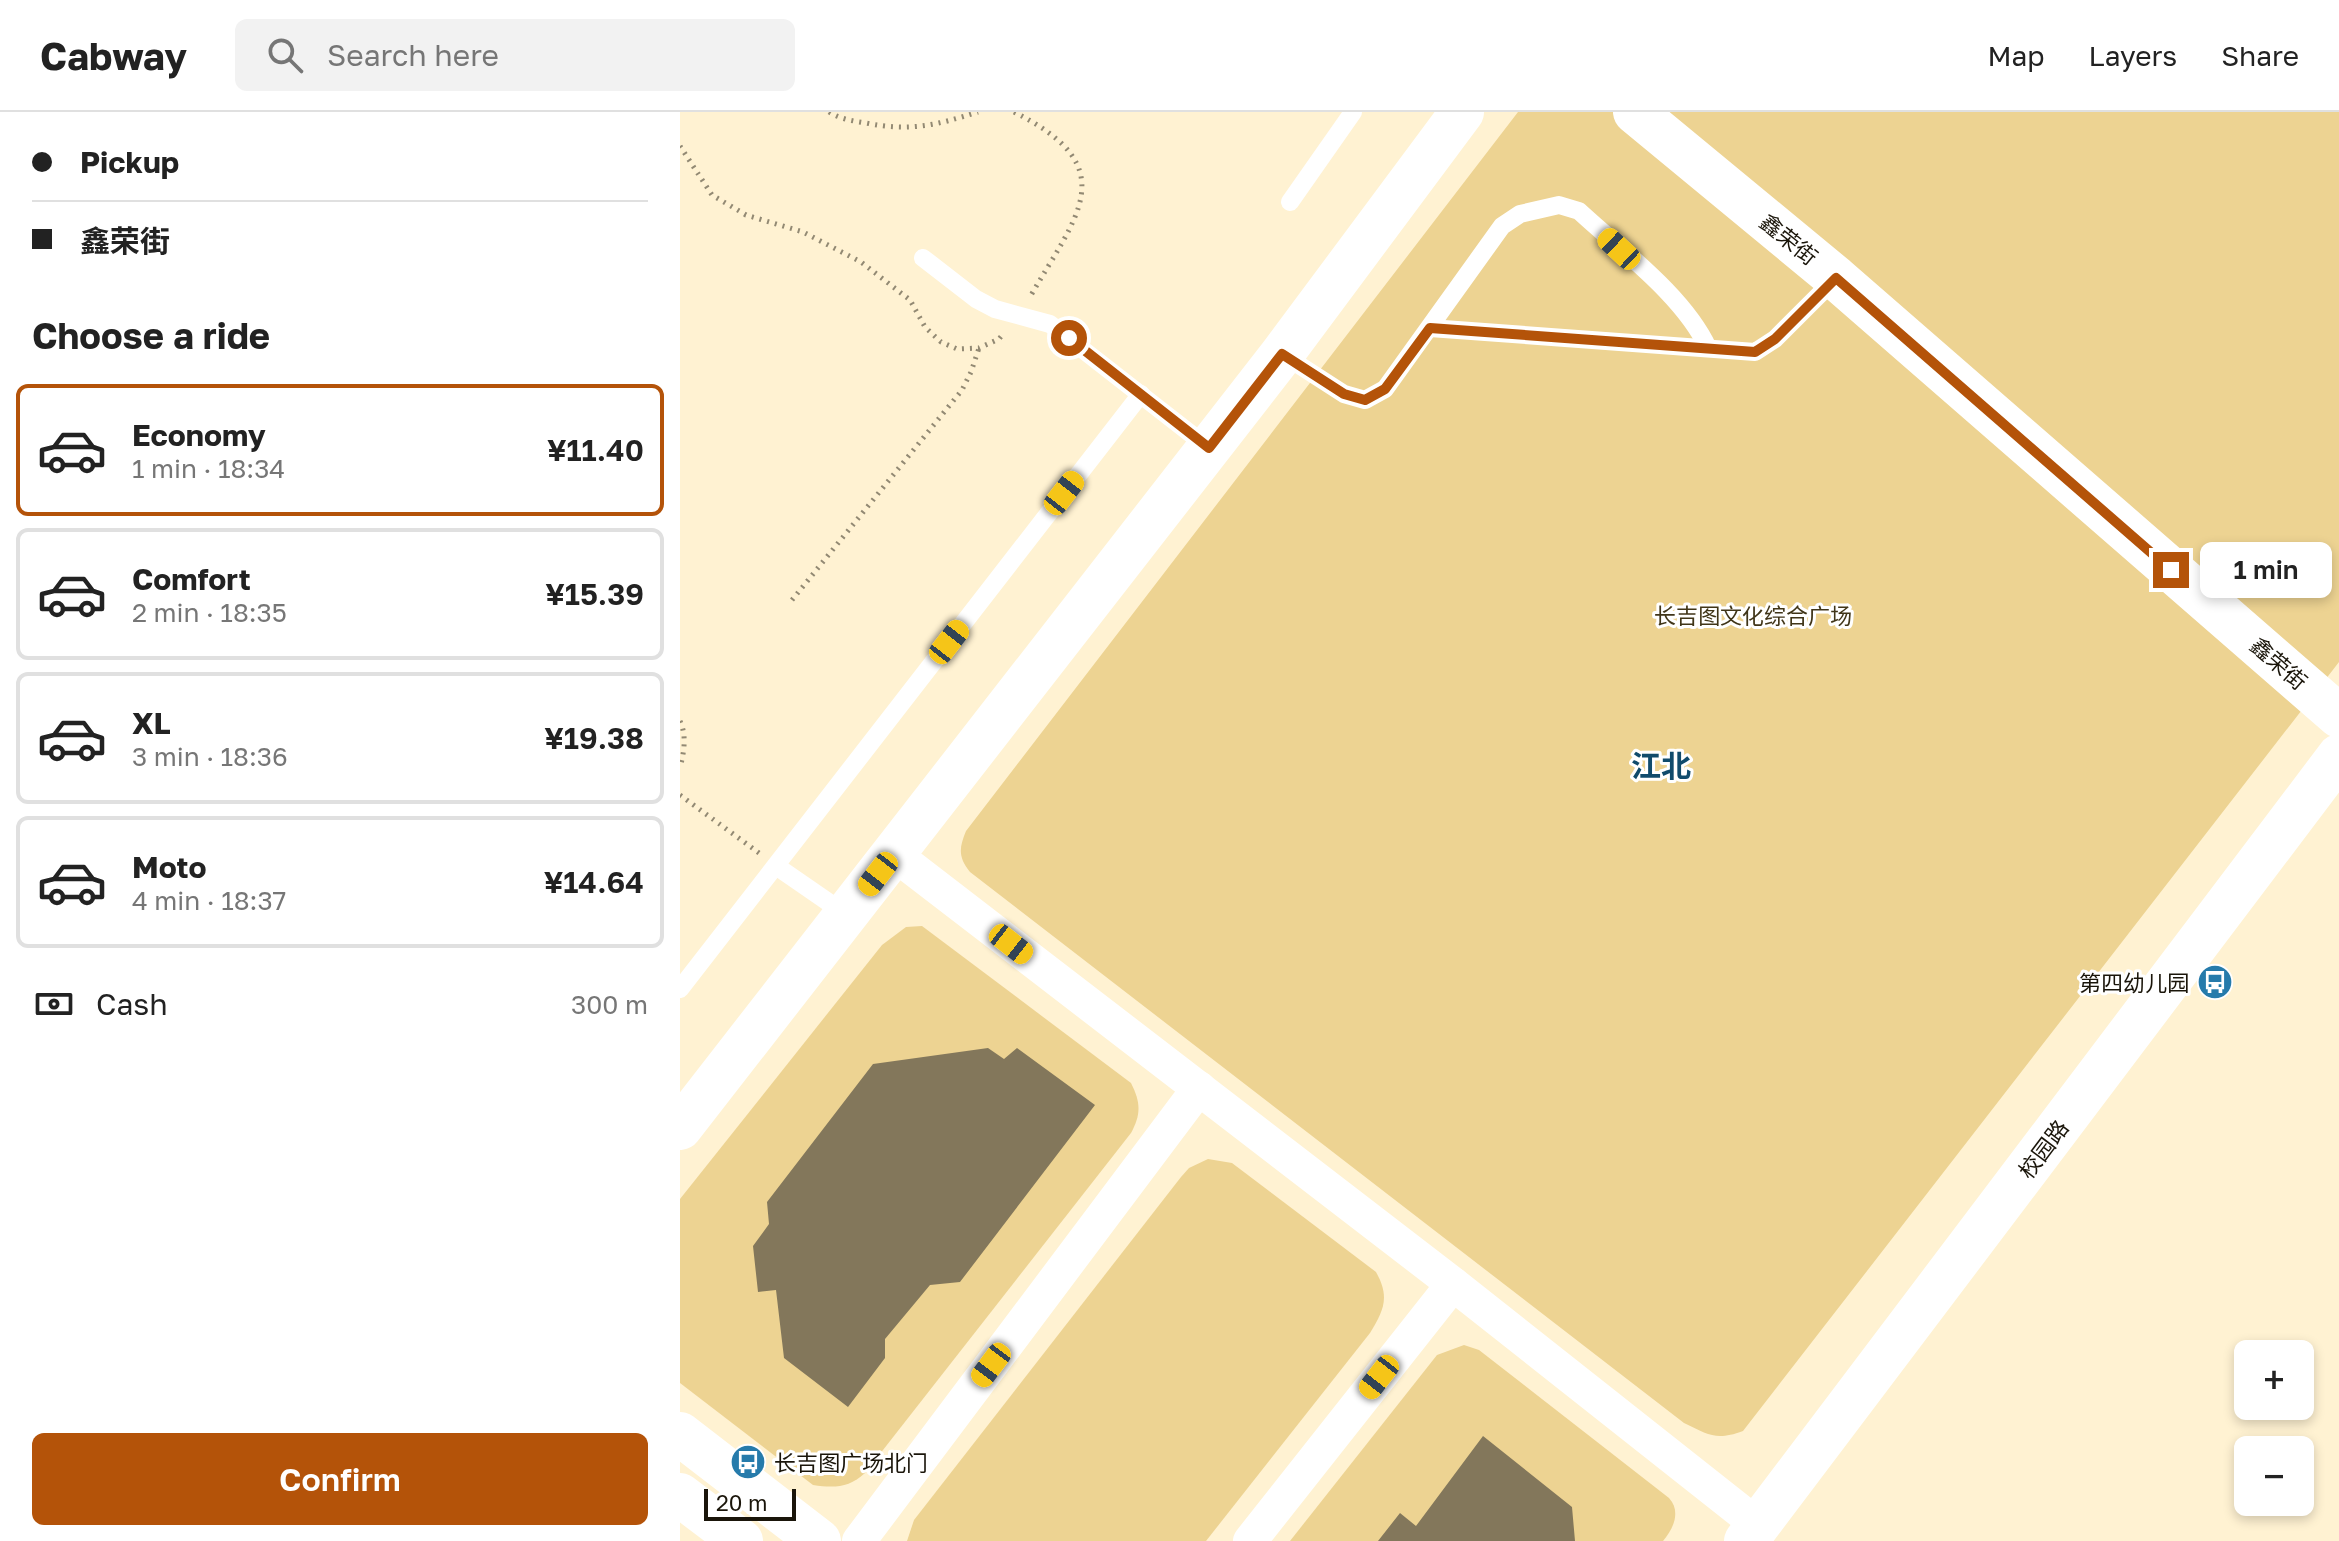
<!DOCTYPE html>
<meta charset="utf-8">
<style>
:root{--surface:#fff;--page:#f2f2f2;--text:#222;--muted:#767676;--line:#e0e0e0;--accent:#b45309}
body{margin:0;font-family:"Golos Text","Noto Sans SC",sans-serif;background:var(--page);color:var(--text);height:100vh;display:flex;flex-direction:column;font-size:30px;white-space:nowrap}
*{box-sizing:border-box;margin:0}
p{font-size:26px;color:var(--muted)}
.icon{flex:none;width:44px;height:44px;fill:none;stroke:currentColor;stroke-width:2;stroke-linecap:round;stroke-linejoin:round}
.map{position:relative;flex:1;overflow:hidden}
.side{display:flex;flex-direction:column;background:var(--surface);width:680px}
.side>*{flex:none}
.guide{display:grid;align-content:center;height:176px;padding:0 32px;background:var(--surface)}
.controls{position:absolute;left:1554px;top:1228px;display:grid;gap:16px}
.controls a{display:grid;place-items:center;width:80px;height:80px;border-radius:12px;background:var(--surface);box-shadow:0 4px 12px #0003;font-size:40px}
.scale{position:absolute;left:24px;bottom:20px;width:92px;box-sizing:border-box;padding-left:8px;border:4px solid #1a150a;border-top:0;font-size:22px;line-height:28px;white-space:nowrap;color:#1a150a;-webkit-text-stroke:6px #fff;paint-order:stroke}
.end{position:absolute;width:36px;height:36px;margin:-18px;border:10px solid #b45309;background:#fff;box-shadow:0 0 0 4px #fff}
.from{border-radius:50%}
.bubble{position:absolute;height:56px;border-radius:12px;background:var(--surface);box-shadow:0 4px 12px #0003;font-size:26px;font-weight:600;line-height:56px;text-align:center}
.car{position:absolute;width:24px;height:48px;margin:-24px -12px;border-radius:10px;box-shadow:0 0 6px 2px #0007;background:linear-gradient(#f5c518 24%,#345 0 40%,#f5c518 0 76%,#345 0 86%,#f5c518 0)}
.guide b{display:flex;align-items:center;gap:28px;height:76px;font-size:30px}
.guide b+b{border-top:2px solid var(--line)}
.guide i{width:20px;height:20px;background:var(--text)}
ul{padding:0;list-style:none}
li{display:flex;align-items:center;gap:24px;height:132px;margin:0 16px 12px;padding:0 16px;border:4px solid var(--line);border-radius:12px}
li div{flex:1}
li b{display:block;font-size:30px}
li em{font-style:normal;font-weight:600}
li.active{border-color:var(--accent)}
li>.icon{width:72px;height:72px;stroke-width:1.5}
h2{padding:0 32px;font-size:36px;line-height:96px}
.pay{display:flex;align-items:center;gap:20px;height:88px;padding:0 32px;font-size:30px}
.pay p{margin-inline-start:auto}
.action{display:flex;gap:16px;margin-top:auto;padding:16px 32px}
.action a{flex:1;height:92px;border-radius:12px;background:var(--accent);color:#fff;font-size:32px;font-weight:600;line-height:92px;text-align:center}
header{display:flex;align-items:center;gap:48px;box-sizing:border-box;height:112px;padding:0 40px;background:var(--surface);border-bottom:2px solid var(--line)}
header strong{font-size:38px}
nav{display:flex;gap:44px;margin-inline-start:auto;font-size:28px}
.search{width:560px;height:72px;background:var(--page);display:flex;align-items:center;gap:20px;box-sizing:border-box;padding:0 28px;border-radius:12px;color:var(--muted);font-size:30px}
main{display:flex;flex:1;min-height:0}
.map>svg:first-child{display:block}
.green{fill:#edd392}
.building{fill:#83775b}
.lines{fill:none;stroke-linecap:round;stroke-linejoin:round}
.path{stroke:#928973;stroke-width:5;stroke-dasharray:2 6;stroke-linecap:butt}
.service{stroke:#fff;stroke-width:18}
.minor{stroke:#fff;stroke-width:34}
.tertiary{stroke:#fff;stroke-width:44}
.secondary{stroke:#fff;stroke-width:44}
.route{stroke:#b45309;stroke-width:10}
.labels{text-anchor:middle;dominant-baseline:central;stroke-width:6;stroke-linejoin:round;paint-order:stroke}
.street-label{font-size:22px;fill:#1a150a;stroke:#fff}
.park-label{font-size:22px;fill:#403518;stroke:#fff}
.poi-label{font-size:22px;fill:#1a150a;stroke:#fff;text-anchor:end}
.district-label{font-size:30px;font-weight:bold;fill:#104b6c;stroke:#fff}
</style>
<header>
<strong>Cabway</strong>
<div class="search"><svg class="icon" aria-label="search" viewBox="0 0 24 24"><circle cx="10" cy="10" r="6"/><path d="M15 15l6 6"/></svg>Search here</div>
<nav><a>Map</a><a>Layers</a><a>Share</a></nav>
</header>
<main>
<section class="side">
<div class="guide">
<b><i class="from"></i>Pickup</b>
<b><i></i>鑫荣街</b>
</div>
<h2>Choose a ride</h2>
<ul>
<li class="active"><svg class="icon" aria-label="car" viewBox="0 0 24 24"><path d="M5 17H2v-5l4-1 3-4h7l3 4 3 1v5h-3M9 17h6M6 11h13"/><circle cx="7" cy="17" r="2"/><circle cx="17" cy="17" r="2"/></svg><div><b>Economy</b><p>1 min · 18:34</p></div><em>¥11.40</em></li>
<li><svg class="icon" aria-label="car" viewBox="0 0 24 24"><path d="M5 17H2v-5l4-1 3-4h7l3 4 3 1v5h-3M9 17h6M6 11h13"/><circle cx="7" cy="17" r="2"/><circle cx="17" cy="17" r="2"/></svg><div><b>Comfort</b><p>2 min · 18:35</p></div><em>¥15.39</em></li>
<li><svg class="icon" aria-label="car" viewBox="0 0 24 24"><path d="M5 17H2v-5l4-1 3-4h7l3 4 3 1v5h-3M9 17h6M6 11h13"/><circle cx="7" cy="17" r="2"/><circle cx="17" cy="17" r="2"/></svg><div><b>XL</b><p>3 min · 18:36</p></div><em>¥19.38</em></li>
<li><svg class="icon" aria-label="car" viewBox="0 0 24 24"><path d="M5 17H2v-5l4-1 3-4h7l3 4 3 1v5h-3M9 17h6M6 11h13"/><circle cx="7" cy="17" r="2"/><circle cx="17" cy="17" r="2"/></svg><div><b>Moto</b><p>4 min · 18:37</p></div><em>¥14.64</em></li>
</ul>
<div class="pay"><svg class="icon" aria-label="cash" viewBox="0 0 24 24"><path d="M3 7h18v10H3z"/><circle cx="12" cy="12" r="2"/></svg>Cash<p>300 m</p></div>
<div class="action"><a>Confirm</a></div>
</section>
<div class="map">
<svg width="1659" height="1429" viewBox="0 0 1659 1429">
<rect width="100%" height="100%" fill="#fff2d2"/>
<g class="green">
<path d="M838,0H1659V550L1063,1319C1036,1329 1029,1323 1004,1311L290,760C278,745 279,736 286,719Z"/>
<path d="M242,814L451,971C461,991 461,1002 451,1021L185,1361C169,1376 154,1376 133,1373L0,1271V1087L202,833L226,815Z"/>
<path d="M528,1047L552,1051L696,1160C710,1185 704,1198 690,1221L526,1429H227L234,1408L501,1065L509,1056Z"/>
<path d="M784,1233L799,1238L989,1386C1001,1399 994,1416 983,1429H610L757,1243Z"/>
</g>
<g class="building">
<polygon points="308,936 324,947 337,936 415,993 280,1170 250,1173 205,1227 205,1246 168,1295 104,1246 96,1178 78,1180 73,1134 89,1112 87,1090 193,952"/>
<polygon points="803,1324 892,1395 895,1429 698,1429 720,1401 736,1414"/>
</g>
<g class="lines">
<g class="path">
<path d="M149,0C160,7 173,9 186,11C229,20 257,13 298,0"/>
<path d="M334,0C446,56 396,104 350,185"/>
<polyline points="0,34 32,83 66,103 123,120 181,150 230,188 245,215 261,230 277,237 299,236 319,227 323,222"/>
<polyline points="112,488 282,278 291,260 299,236"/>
<path d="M0,609C7,624 4,640 0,656"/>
<polyline points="0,683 79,741"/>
</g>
<g class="service">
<polyline points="610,90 673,0"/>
<polyline points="243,146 296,187 315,197 370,212 529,336"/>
<polyline points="750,216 1075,240 1095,227 1156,166"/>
<path d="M602,242L664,282L685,288L705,277L822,114L840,102L879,93L899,99C941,138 1004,184 1028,236"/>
<polyline points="96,754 167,803"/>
<polyline points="0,877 461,282"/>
</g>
<g class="minor">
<polyline points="214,742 773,1172 1078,1413"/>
<polyline points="179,1429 519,976"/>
<polyline points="570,1429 773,1172"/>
</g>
<g class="tertiary">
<polyline points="955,0 1156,166 1659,604"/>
<polyline points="0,1016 602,242 782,0"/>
<polyline points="0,1322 139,1429"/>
<polyline points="1066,1429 1659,644"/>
</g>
<polyline class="secondary" points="0,1383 61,1429"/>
</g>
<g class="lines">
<polyline class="route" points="389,226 529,336 602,242 664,282 685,288 705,277 750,216 1075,240 1095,227 1156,166 1491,458"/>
</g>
<defs>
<symbol id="bus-disc" viewBox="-11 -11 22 22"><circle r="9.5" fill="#267bab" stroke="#fff"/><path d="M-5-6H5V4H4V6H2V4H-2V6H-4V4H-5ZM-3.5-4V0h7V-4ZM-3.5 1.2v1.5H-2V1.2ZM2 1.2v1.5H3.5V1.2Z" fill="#fff"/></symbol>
</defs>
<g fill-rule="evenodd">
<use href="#bus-disc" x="1515" y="850" width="40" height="40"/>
<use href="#bus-disc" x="48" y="1330" width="40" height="40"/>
</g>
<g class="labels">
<g class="street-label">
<text transform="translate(1109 127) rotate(39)">鑫荣街</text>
<text transform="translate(1599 551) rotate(41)">鑫荣街</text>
<text transform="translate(1363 1037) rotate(-53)">校园路</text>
</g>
<g class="park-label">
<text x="1073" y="503">长吉图文化综合广场</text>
</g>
<g class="poi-label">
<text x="1509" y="870">第四幼儿园</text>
<text x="94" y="1350" text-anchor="start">长吉图广场北门</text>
</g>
<g class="district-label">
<text x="981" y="654">江北</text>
</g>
</g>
</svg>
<div class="controls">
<a>+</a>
<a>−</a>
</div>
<div class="scale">20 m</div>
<i class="end from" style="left:389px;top:226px"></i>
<i class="end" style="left:1491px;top:458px"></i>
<div class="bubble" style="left:1520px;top:430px;width:132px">1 min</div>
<i class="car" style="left:939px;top:137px;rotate:313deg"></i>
<i class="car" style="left:384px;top:381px;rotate:38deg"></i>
<i class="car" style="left:269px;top:530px;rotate:38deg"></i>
<i class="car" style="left:198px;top:762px;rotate:218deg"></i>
<i class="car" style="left:331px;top:832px;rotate:128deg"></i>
<i class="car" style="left:311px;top:1253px;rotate:217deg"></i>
<i class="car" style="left:699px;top:1265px;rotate:218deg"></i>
</div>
</main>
